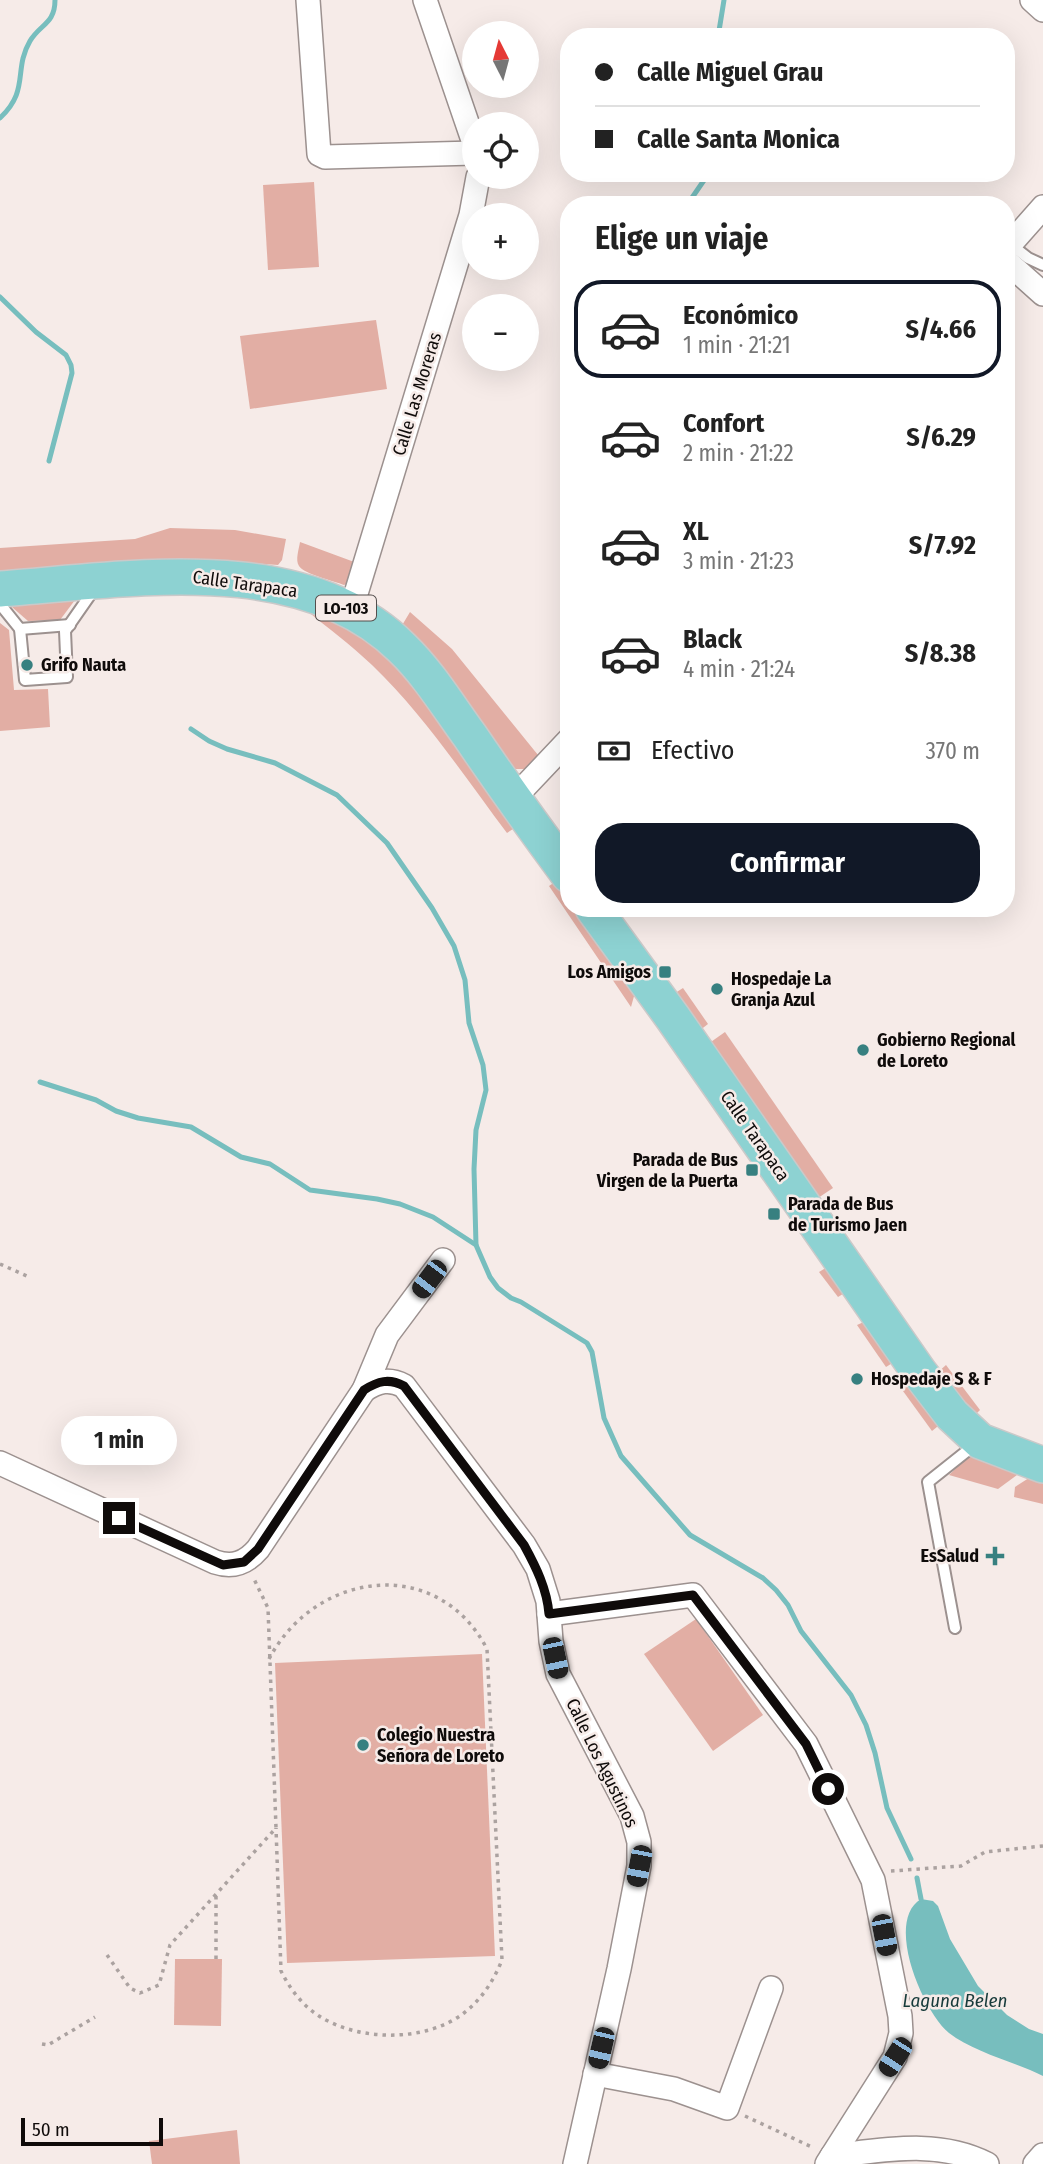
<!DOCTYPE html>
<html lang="es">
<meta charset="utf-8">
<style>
:root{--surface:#fff;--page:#f2f2f2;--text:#222;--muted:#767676;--line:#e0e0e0;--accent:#111827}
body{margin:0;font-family:"Fira Sans Condensed",sans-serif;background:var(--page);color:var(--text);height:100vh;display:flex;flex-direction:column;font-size:26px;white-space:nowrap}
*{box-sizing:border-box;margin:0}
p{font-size:23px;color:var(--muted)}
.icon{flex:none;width:38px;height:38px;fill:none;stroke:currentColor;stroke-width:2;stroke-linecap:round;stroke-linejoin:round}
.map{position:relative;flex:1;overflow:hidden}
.panel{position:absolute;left:560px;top:196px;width:455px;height:721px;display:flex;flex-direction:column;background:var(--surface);border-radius:28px;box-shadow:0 7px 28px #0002}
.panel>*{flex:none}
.banner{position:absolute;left:560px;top:28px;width:455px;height:154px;border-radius:28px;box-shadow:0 7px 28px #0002;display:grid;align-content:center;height:154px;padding:0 35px;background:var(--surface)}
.needle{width:46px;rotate:354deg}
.tools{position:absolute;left:462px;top:21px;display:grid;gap:14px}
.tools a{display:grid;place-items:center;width:77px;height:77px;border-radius:50%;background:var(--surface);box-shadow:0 7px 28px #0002;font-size:35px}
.scale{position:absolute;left:21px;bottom:18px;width:142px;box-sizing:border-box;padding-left:7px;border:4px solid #0f0b0a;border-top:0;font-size:19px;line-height:24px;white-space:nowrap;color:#0f0b0a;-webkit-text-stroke:5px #f6ebe8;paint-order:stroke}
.end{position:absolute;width:32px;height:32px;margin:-16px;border:9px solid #0f0b0a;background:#fff;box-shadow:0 0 0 4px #fff}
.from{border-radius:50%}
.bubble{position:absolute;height:49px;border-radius:24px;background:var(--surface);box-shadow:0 7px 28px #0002;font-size:23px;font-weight:700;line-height:49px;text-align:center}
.car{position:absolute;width:21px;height:42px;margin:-21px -10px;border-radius:9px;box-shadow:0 0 5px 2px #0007;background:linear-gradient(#222 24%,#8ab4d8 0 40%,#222 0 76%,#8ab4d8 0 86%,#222 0)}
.banner b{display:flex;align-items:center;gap:24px;height:66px;font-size:26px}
.banner b+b{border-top:2px solid var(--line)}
.banner i{width:18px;height:18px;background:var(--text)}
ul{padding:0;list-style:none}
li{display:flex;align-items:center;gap:21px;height:98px;margin:0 14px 10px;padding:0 21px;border:4px solid transparent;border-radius:28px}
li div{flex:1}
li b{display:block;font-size:26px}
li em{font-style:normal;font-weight:700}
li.selected{border-color:var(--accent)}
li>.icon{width:63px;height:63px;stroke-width:1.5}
h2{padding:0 35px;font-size:32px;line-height:84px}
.pay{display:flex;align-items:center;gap:18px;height:77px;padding:0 35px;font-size:26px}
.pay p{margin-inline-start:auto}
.primary-button{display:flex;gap:14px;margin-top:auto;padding:14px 35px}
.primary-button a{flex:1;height:80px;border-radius:28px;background:var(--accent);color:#fff;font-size:28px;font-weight:700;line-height:80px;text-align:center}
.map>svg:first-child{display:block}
.green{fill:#e2aea4}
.water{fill:#77bebe}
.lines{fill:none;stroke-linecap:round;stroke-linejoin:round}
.stream{stroke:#77bebe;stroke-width:5}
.service-casing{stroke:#9c918f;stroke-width:14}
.minor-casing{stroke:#9c918f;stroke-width:26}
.primary-casing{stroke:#cac9c9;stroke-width:38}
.path{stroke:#aba2a0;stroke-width:3.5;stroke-dasharray:3.5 5;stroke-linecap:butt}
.service{stroke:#fff;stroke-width:10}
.minor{stroke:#fff;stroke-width:23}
.primary{stroke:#8dd2d2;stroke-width:35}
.route{stroke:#0f0b0a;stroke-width:9}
.poi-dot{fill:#378080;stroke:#f6ebe8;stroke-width:2.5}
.labels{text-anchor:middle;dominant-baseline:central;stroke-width:5;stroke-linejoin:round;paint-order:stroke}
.shield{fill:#f6ebe8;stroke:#544e4d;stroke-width:2}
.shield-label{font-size:16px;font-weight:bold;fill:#0f0b0a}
.street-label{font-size:18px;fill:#0f0b0a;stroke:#f6ebe8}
.poi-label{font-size:18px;font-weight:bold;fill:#0f0b0a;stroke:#f6ebe8;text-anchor:start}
.water-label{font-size:19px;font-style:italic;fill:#183b3b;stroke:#f6ebe8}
</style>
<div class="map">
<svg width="1043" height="2164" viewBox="0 0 1043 2164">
<rect width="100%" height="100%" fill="#f6ebe8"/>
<g class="green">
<polygon points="314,182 319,267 268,270 263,185"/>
<polygon points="376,320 387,389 250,409 240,336"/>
<polygon points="170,528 235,530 286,539 282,560 278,565 200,559 0,571 0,548 135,539"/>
<path d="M300,542L357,563L353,581L344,585C334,581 304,574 299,566C295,560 299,549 300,542Z"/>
<polygon points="78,596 60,620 28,621 5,601"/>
<path d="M306,610L339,623L381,652L408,680L519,825L507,833C464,776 424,715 372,665C351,645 328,628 306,610Z"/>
<polygon points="410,612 452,649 538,755 525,769 514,769 463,698 401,627"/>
<polygon points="0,623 9,630 14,690 48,689 50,727 0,731"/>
<polygon points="558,880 569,895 569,908 578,908 636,989 631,1007 549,886"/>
<polygon points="683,988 708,1024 699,1031 672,995"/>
<polygon points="725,1032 833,1188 818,1198 708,1044"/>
<polygon points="829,1266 846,1292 838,1297 819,1272"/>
<polygon points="866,1321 894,1362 886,1367 857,1325"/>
<polygon points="946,1365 980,1410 975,1415 937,1373"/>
<polygon points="901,1377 943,1422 932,1431 895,1380"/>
<polygon points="973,1452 1021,1472 998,1489 949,1475"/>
<polygon points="1032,1476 1043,1479 1043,1504 1014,1497 1015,1487"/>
<polygon points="696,1619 763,1715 713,1751 644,1654"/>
<polygon points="482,1654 495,1956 287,1963 275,1663"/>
<polygon points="175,1959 222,1959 221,2026 174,2025"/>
<polygon points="237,2130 240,2164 152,2164 149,2141"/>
</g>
<path class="water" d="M921,1899L933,1901L938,1906L950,1939L978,1986L1007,2015L1029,2029L1043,2034V2076C1015,2062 973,2052 949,2033C923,2012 884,1921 921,1899Z"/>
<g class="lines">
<g class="stream">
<polyline points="718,37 724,0"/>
<path d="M0,118C30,90 13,70 30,41C40,24 55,24 55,0"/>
<polyline points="687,205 709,173"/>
<polyline points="0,297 36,332 66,355 71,365 72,373 49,461"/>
<polyline points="191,729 209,741 227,749 275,763 337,795 387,843 432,908 454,946 465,980 469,1023 483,1065 486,1090 476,1130 474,1169 476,1245"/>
<polyline points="40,1082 96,1100 116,1111 138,1118 191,1127 241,1157 270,1164 310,1190 377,1199 400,1204 433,1217 476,1245 490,1277 498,1288 511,1298 521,1302 587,1343 592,1352 604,1418 621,1456 690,1535 763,1578 776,1590 788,1605 801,1631 851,1695 866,1725 875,1753 887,1808 911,1859"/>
<polyline points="917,1878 921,1899"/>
</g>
<defs>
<g id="service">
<polyline points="1010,244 1028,258 1043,265"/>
<polyline points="0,604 20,629 25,680 67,677 65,631 95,588"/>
<polyline points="20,629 70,625"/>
<polyline points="955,1628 928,1482 977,1443"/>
</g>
<g id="minor">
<polyline points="308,0 319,154 325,157 474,153"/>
<polyline points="425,0 474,143"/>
<polyline points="1032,0 1043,10"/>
<polyline points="1006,249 1043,207"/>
<polyline points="1006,261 1043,294"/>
<polyline points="351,610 471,215 478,177"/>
<polyline points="514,798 569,740"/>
<path d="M364,1390C378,1381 389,1378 404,1386L524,1545L538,1569L548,1601L551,1641L558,1674L632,1816L639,1842V1866L619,1969L575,2164"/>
<path d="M0,1463L215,1562C233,1568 246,1563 258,1549L364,1390L387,1335L443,1260"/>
<polyline points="549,1614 693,1595 806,1744 873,1880 900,2016 901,2033 895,2057 827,2164"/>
<polyline points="595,2074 674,2089 727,2108 771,1988"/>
<path d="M832,2156C885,2150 938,2139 987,2164"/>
<polyline points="1035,2164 1043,2155"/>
</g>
<g id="primary">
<path d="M0,589C127,580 302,548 402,648C429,674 448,706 470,736C502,783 535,829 569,875"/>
<polyline points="593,908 673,1018 919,1372 952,1415 980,1441 1043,1465"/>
</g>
</defs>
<use href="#service" class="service-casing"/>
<use href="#minor" class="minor-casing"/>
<use href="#primary" class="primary-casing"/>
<g class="path">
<polyline points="0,1264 29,1277"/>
<path d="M269,1659C316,1570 438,1555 487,1649L502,1960C494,1980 482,1999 464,2013C426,2042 360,2042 319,2016C302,2005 290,1989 281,1971L276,1828"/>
<polyline points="891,1871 961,1866 985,1852 1043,1846"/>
<polyline points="107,1955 130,1988 140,1993 159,1985 170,1945 276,1828 268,1608 254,1579"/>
<polyline points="216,1959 216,1896"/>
<polyline points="42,2044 48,2045 95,2017"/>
<polyline points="745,2116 814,2148"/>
</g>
<use href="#service" class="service"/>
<use href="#minor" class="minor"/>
<use href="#primary" class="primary"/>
</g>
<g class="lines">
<path class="route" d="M119,1518L223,1565L244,1562L258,1549L364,1390C378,1381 389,1378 404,1386L524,1545C536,1567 547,1589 549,1614L693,1595L806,1744L828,1789"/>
</g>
<g class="poi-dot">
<circle cx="27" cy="665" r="7"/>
<rect x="658" y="965" width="14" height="14" rx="3.5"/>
<circle cx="717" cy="989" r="7"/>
<circle cx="863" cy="1050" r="7"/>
<rect x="745" y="1163" width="14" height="14" rx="3.5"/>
<rect x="767" y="1207" width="14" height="14" rx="3.5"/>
<circle cx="857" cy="1379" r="7"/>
<path d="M991.5 1545.5h7v7h7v7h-7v7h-7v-7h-7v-7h7z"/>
<circle cx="363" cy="1745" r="7"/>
</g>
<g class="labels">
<rect class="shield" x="316" y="595.5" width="60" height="25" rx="5"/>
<g class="shield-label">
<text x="346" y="608">LO-103</text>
</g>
<g class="street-label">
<text transform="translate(417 394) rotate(-73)">Calle Las Moreras</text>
<text transform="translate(245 584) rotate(8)">Calle Tarapaca</text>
<text transform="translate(755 1136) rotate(55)">Calle Tarapaca</text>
<text transform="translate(602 1763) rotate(64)">Calle Los Agustinos</text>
</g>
<g class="poi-label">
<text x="41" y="665">Grifo Nauta</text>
<text x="651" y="972" text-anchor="end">Los Amigos</text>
<text x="731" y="979">Hospedaje La<tspan x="731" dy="21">Granja Azul</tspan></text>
<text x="877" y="1040">Gobierno Regional<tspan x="877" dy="21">de Loreto</tspan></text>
<text x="738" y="1160" text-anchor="end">Parada de Bus<tspan x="738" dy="21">Virgen de la Puerta</tspan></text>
<text x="788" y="1204">Parada de Bus<tspan x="788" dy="21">de Turismo Jaen</tspan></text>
<text x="871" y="1379">Hospedaje S &amp; F</text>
<text x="979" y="1556" text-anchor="end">EsSalud</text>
<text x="377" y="1735">Colegio Nuestra<tspan x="377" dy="21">Señora de Loreto</tspan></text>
</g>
<g class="water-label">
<text x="955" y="2000">Laguna Belen</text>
</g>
</g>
</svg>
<div class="tools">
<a><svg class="needle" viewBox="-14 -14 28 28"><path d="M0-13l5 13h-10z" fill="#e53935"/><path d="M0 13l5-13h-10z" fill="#767676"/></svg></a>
<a><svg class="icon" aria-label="locate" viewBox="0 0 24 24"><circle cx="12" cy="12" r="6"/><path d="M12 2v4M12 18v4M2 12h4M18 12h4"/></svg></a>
<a>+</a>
<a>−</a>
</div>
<div class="scale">50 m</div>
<i class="end from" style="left:828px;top:1789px"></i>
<i class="end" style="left:119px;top:1518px"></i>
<div class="bubble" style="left:61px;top:1416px;width:116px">1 min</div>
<i class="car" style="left:429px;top:1279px;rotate:217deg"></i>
<i class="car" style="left:555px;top:1658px;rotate:168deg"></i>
<i class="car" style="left:639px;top:1866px;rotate:191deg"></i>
<i class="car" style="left:884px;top:1935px;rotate:169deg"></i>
<i class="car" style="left:601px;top:2048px;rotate:193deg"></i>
<i class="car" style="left:895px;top:2057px;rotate:213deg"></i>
<div class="banner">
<b><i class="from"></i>Calle Miguel Grau</b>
<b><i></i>Calle Santa Monica</b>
</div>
<section class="panel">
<h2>Elige un viaje</h2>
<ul>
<li class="selected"><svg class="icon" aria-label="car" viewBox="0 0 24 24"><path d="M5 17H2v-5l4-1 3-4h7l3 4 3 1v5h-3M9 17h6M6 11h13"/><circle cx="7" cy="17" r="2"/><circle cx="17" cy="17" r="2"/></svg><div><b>Económico</b><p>1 min · 21:21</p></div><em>S/4.66</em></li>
<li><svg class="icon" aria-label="car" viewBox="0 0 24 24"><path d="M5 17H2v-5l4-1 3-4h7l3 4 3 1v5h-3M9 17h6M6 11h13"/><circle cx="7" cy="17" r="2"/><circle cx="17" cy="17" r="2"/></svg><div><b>Confort</b><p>2 min · 21:22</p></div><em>S/6.29</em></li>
<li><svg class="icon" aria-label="car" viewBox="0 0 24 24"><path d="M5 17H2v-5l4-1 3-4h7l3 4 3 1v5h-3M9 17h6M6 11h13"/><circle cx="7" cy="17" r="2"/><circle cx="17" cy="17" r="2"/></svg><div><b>XL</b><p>3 min · 21:23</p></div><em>S/7.92</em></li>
<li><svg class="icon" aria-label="car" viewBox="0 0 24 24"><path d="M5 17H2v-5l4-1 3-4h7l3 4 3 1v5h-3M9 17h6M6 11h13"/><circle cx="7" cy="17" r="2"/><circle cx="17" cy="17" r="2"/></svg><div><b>Black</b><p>4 min · 21:24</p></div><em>S/8.38</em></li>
</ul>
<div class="pay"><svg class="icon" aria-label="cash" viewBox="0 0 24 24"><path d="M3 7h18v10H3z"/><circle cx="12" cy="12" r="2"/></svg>Efectivo<p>370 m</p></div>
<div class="primary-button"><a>Confirmar</a></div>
</section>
</div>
